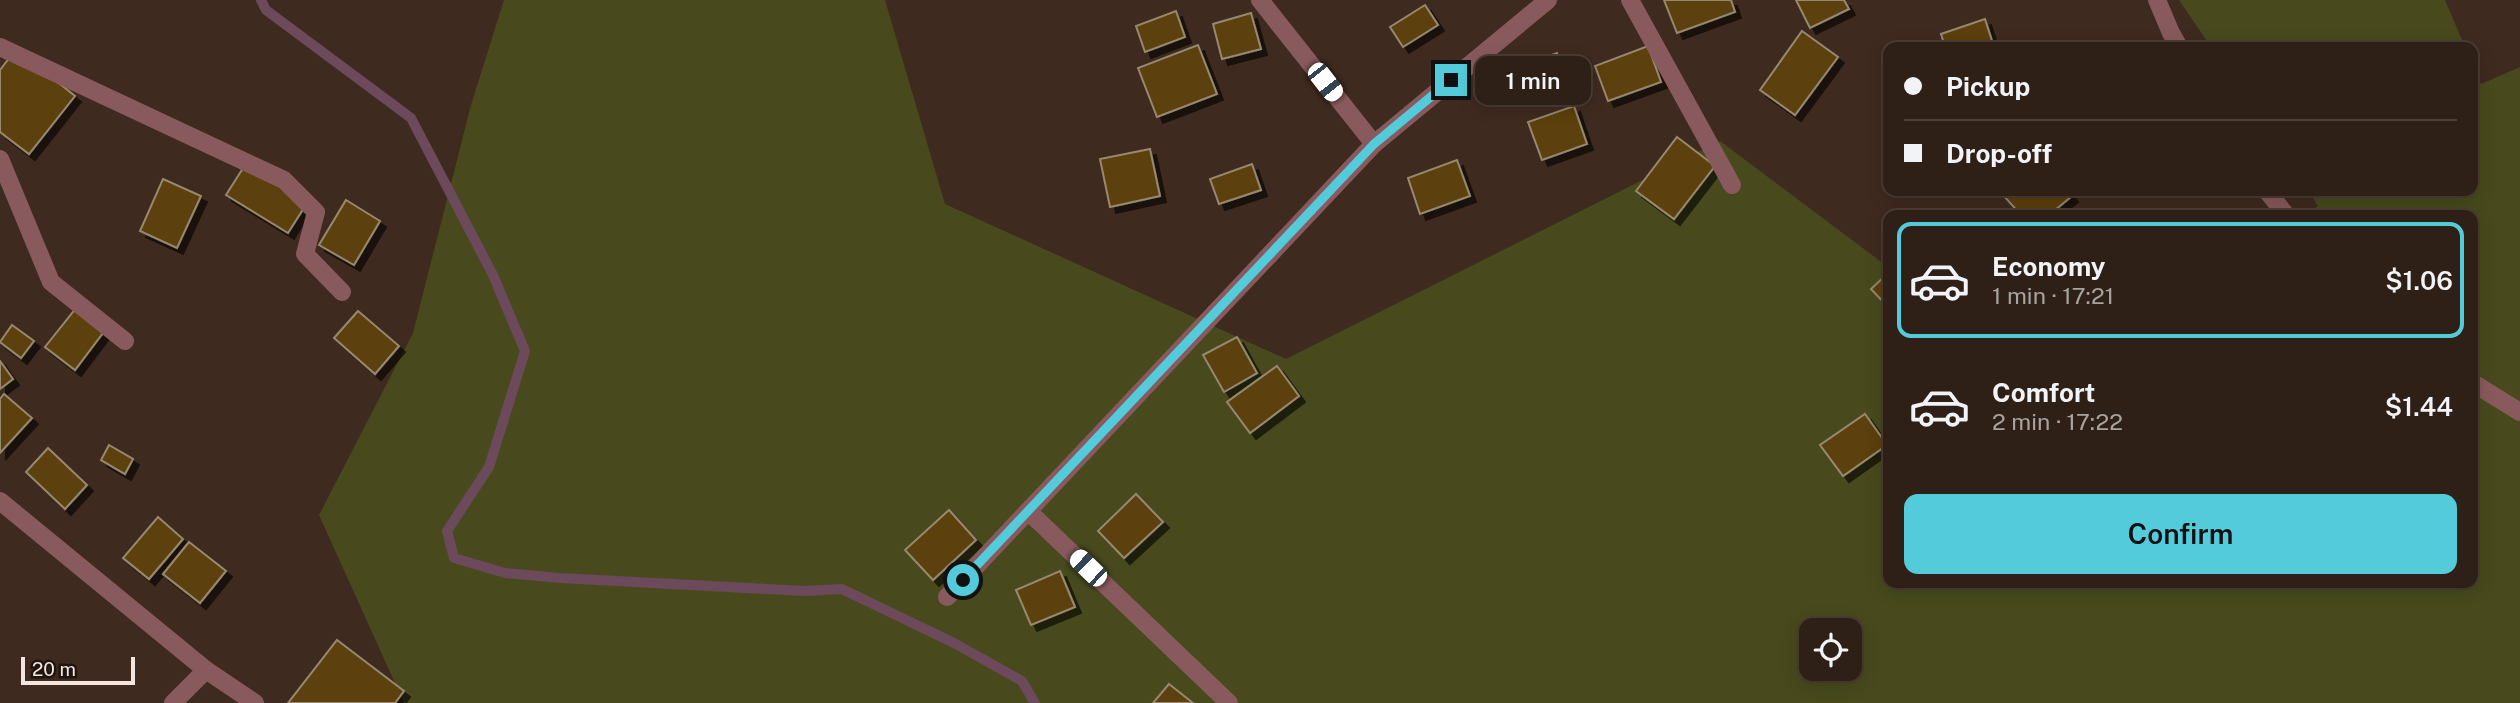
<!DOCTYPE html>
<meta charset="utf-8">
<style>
:root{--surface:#2f2017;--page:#3b2d24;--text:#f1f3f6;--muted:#a7a3a1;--line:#4a3e36;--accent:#53cbda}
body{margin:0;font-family:"Public Sans",sans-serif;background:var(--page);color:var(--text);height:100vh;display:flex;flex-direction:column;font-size:26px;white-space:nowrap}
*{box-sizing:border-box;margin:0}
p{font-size:23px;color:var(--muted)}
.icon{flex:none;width:38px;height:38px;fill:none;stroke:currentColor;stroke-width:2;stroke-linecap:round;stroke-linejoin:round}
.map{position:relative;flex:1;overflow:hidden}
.sheet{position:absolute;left:1883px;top:210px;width:595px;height:378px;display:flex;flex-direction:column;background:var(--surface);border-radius:14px;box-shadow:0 4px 18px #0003,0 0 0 2px var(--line)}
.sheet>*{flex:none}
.guide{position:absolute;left:1883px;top:42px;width:595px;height:154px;border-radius:14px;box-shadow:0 4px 18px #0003,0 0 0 2px var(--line);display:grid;align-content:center;height:154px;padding:0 21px;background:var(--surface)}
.tools{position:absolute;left:1799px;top:618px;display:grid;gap:14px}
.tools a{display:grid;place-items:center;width:63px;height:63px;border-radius:14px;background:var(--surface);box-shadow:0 4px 18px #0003,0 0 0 2px var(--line);font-size:35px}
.scale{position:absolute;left:21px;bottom:18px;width:114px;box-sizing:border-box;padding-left:7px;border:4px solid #f4e6df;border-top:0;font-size:19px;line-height:24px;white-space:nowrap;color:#f4e6df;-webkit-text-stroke:5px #1f1510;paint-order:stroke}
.end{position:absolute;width:32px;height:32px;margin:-16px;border:9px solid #53cbda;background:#111;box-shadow:0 0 0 4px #111}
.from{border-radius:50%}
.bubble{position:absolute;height:49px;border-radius:14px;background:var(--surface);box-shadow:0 4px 18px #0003,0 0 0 2px var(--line);font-size:23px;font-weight:600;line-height:49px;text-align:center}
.car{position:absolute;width:21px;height:42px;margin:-21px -10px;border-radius:9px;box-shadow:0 0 5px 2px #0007;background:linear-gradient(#fff 24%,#345 0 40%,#fff 0 76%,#345 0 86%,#fff 0)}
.guide b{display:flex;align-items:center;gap:24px;height:66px;font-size:26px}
.guide b+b{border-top:2px solid var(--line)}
.guide i{width:18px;height:18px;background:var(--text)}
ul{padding:12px 0 0;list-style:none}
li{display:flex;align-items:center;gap:21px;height:116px;margin:0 14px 10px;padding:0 7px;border:4px solid transparent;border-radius:14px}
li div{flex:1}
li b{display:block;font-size:26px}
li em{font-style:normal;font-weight:600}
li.selected{border-color:var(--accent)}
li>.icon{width:63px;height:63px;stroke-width:1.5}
.button{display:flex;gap:14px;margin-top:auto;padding:14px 21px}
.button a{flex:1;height:80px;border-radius:14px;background:var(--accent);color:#111;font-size:28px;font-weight:600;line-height:80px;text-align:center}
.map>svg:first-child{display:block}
.green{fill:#484a1d;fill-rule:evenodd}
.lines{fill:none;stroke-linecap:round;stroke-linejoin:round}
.stream{stroke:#6c495b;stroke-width:10}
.building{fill:#5c4107;stroke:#968871;stroke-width:2;filter:url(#shadow)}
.minor{stroke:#895a5d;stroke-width:18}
.route{stroke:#53cbda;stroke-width:9}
</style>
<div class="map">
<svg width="2520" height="703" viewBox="0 0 2520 703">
<defs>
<filter id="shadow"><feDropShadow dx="6" dy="6" stdDeviation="0" flood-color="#0009"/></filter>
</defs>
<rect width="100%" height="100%" fill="#3f2a1f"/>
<g class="green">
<path d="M504,0H885L945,204L1286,359L1720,141L1888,267V583H2473V215H2305L2318,206L2309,191H2473V66L2481,84L2520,67V703H404L319,515L413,333L471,105ZM1811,630H1850V668H1811Z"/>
<polygon points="2179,0 2445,0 2465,47 2211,47"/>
</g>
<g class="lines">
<polyline class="stream" points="261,0 266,10 411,118 493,275 525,351 489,467 447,531 454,558 505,573 560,578 804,591 842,589 954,643 1022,681 1035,703"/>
</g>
<g class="building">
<polygon points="1664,0 1731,0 1735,12 1677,33"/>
<polygon points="1796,0 1844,0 1849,9 1810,28"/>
<polygon points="1425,5 1438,25 1403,47 1390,27"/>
<polygon points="1176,11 1185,37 1145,52 1136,26"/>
<polygon points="1251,13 1261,49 1222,59 1213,24"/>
<polygon points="1985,19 1994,47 1945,47 1941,34"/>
<polygon points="1802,31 1838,57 1795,115 1760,90"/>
<polygon points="1198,45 1217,94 1157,117 1138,68"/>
<polygon points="1648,46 1661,82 1608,101 1595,66"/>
<polygon points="1557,53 1568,84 1536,95 1524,65"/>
<polygon points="10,57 26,57 75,96 29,154 0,132 0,70"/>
<polygon points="1574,106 1587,144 1542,160 1528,122"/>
<polygon points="1677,137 1715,166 1674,219 1636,191"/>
<polygon points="1150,149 1160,196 1110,207 1100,159"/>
<polygon points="1457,160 1470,196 1420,214 1408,178"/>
<polygon points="1252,164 1261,190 1219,204 1210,179"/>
<polygon points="245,165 307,203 288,233 226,195"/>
<polygon points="163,179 201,196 177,248 140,231"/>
<polygon points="2006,191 2068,191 2072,196 2049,215 2021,215 2002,194"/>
<polygon points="346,200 380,221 354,265 319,245"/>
<polygon points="1888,273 1888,307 1871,289"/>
<polygon points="77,307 106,329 75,370 45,347"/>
<polygon points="358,311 399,346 375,374 334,338"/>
<polygon points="12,325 34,341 21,358 0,342"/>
<polygon points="1237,337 1257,373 1224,392 1203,355"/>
<polygon points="0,361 13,379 0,389"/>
<polygon points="1277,366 1299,396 1250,433 1227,402"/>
<polygon points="4,394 32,418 0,453 0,399"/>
<polygon points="1865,414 1887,445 1843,476 1820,445"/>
<polygon points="109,445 133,459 125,474 101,460"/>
<polygon points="48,448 87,485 65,509 26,472"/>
<polygon points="1136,494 1163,522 1124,558 1098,531"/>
<polygon points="949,510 976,540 933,580 905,550"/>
<polygon points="158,517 183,539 149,579 123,558"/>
<polygon points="189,542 226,571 200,603 163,574"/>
<polygon points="1060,571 1075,607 1031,625 1016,590"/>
<polygon points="337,640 404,691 395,703 288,703"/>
<polygon points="1169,684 1193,703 1153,703"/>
</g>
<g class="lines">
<g class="minor">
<polyline points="1260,0 1374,144"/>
<polyline points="1630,0 1732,185"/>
<polyline points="2157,0 2171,33 2179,47"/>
<polyline points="0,47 284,180 316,212 305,254 342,292"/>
<polyline points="0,159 51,282 125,341"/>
<polyline points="2267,191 2286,215"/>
<polyline points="2473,383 2520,412"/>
<polyline points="0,501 206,670 255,703"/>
<polyline points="1028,511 1229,703"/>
<polyline points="947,597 1374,144 1548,0"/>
<polyline points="173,703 206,670"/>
</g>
</g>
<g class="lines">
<polyline class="route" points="963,580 1374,144 1451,80"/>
</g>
</svg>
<div class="tools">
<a><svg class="icon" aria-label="locate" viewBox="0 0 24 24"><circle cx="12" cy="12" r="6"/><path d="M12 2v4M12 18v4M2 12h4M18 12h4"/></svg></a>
</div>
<div class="scale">20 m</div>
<i class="end from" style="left:963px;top:580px"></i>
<i class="end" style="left:1451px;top:80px"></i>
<div class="bubble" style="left:1475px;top:56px;width:116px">1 min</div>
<i class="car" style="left:1325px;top:82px;rotate:142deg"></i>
<i class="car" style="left:1088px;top:568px;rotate:314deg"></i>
<div class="guide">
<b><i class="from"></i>Pickup</b>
<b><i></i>Drop-off</b>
</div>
<section class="sheet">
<ul>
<li class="selected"><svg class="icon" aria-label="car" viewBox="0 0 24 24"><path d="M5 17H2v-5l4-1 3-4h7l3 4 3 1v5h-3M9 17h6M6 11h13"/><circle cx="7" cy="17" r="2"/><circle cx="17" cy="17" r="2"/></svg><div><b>Economy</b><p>1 min · 17:21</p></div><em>$1.06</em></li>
<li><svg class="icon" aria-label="car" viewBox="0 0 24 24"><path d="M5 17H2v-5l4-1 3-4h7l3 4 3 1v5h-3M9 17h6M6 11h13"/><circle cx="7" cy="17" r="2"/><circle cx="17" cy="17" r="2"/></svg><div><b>Comfort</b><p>2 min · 17:22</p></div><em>$1.44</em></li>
</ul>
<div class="button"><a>Confirm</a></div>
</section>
</div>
